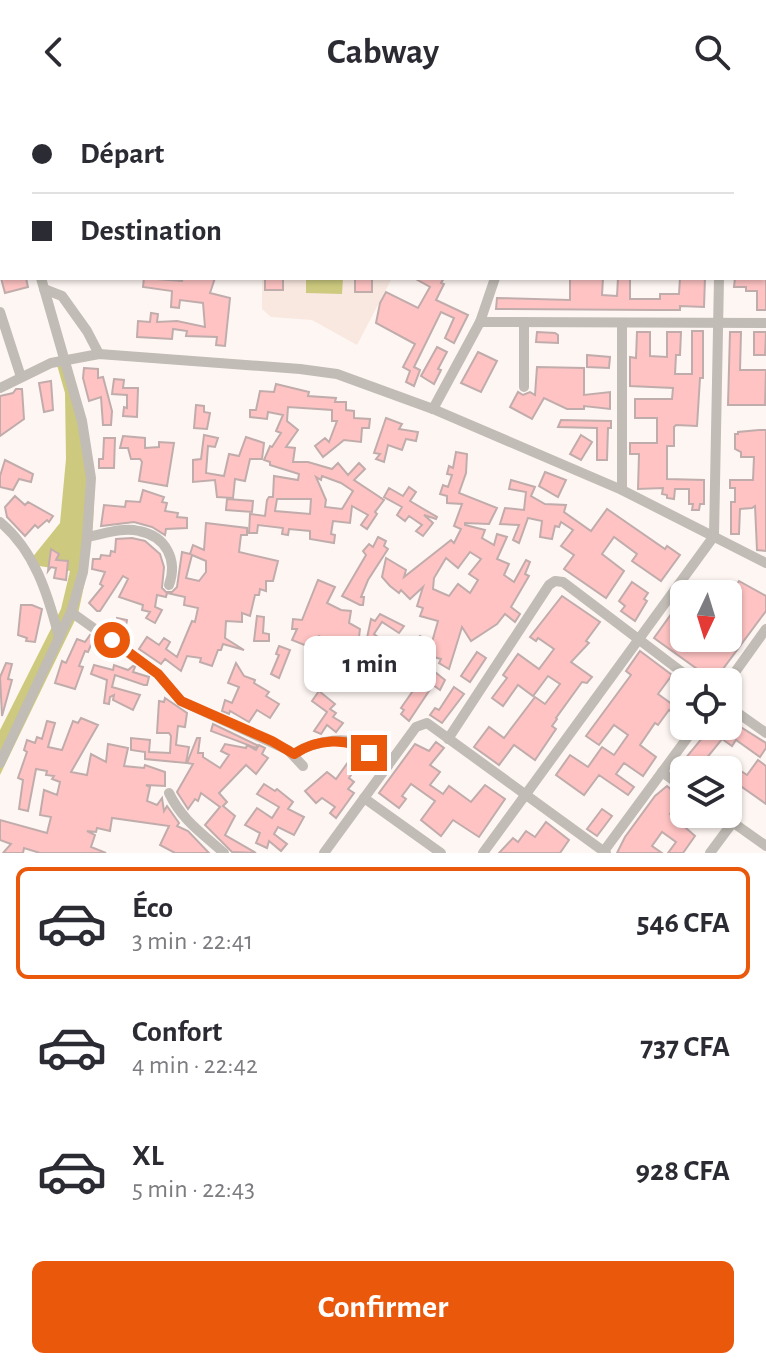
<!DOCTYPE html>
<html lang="fr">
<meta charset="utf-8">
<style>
:root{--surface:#fff;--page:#f2f2f3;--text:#2b2b33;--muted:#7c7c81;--line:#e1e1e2;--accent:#ea580c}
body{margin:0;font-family:"Alegreya Sans",sans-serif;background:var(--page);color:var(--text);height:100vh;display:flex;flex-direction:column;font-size:30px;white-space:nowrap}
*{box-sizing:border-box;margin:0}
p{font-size:26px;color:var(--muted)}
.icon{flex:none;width:44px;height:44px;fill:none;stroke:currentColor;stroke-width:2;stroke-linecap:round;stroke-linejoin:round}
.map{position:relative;height:749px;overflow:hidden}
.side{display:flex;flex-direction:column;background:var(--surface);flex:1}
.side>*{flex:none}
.banner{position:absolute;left:0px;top:0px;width:766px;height:176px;box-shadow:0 2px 6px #0004;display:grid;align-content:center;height:176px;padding:0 32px;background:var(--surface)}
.needle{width:52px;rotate:184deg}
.controls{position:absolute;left:670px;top:476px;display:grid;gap:16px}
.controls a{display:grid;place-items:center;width:72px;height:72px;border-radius:12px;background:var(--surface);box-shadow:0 2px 6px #0004;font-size:40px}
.end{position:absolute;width:36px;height:36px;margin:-18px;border:10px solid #ea580c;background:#fff;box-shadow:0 0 0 4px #fff}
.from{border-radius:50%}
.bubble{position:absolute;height:56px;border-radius:12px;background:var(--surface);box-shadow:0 2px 6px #0004;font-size:26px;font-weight:700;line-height:56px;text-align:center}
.banner b{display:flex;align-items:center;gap:28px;height:76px;font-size:30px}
.banner b+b{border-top:2px solid var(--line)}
.banner i{width:20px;height:20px;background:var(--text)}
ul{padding:14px 0 0;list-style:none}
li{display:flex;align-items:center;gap:24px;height:112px;margin:0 16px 12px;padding:0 16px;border:4px solid transparent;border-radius:12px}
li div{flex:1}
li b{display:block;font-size:30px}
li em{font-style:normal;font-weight:700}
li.active{border-color:var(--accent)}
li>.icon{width:72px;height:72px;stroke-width:1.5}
.primary-button{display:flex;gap:16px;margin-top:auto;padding:16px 32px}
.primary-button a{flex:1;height:92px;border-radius:12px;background:var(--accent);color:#fff;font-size:32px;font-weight:700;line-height:92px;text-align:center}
header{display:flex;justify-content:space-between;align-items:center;height:104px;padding:0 32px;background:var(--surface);font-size:36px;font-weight:700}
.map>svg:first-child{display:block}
.built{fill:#f9e8e0}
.green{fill:#cdca7f}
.building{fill:#ffc3c3;stroke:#c1acac;stroke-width:2;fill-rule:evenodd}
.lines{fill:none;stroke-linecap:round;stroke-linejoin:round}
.minor{stroke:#c1bcb5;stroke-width:10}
.route{stroke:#ea580c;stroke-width:10}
</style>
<header><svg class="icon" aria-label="back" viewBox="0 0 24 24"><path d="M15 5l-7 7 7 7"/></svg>Cabway<svg class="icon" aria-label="search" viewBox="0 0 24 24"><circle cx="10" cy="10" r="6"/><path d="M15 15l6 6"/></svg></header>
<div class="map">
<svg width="766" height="749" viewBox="0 0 766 749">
<rect width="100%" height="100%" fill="#fef6f2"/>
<polygon class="built" points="262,174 392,174 357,241 312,216 271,213 262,205"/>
<g class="green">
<polygon points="306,174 343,174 342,190 306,189"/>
<polygon points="69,254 95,374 93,421 87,468 78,510 0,671 0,626 61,505 70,467 27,460 60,419 66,355 65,289 57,261"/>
</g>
<g class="building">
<polygon points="1,174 26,174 28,183 5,189"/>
<polygon points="144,174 182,177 183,174 215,174 210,189 230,194 225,242 216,241 217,233 186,232 187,227 173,225 172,235 137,233 138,217 150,218 151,209 158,210 157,218 177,217 205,223 203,199 180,196 179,204 171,203 172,187 143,183"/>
<rect x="265" y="174" width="18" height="12"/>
<rect x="355" y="174" width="17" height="14"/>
<polygon points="414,174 444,174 441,179 444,180 436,196 468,211 454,239 445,234 454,214 441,208 414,263 420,266 414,282 406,278 410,267 403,263 415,240 376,219 380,199 386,188 418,204 430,183"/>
<polygon points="570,174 603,174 602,191 617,192 618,174 630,174 630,195 660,195 660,190 679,190 680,174 705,174 704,203 680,202 680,206 655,206 496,205 497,194 570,196"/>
<polygon points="735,174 766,174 766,206 757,206 757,187 746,187 746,183 734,183"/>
<polygon points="692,227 703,227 703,274 700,274 697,322 676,321 674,323 674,342 667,342 667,375 704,376 704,400 700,400 699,406 692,406 693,400 689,400 689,385 675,385 674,395 667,394 667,391 662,390 663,384 638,385 639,350 630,350 630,339 657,339 657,314 635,314 635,295 672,295 673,284 630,282 630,253 636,254 637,228 650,228 650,252 667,253 667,228 681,228 680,251 676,251 675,270 692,270"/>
<polygon points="537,228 555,229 558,231 558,239 536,238"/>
<polygon points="730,228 741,228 740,266 766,266 765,301 728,301"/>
<polygon points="754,228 766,228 765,251 754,251"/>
<polygon points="437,243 447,248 438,265 441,266 434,280 421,272"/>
<polygon points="478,248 497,257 481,288 461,279"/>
<polygon points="587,251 610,253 609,264 587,263"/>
<polygon points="537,263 584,264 584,291 610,288 610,305 584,302 584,305 567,305 544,294 532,315 510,303 518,288 523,291 530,288 535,291"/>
<polygon points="84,264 98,265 98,274 103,273 112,307 111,321 103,321 101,293 89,297 83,274"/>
<polygon points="114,275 124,276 123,284 138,284 137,313 123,312 124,303 127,304 127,291 112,290"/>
<polygon points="51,277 53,306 44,308 39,279"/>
<path d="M276,280L309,288L308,292L336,294L335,298H346V306L354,307V314L370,315L369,324H362L361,338L344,336L323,353L315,342L325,334L329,338L337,317H332V306L288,303L287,317L298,326L286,343L295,344L293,358H308L332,365L338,359L348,371L359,359L365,365L354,376L384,396L375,408L377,410L367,425L361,421L368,411L352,402L350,419L333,417L331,430L335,431L334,439L310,435V427L289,425L288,431L282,430L283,424L258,421L257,429H249L250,410L265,412L267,396L269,393H273L274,372L298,376L299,370L270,361V358L264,356L270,342L272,343L281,329L276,327L283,311L268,308L267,315L250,313V306H256L260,287L274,288ZM322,372L341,379L353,387L342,405L325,403L326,396L316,373L321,376ZM277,395H311L310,410L275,407Z"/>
<polygon points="16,285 22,285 24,315 0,332 0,292 13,289"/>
<polygon points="196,301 204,302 204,308 210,309 207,325 194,324"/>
<polygon points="386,314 402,320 399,325 418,328 416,337 406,335 402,346 388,341 384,358 376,355 380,350 374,349"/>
<polygon points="561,316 611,317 611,324 608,324 607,356 597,356 597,324 558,323"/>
<polygon points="759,326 766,326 766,447 757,446 755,402 752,404 740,405 739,430 731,430 731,398 735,398 735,384 730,384 730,376 753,376 754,353 741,353 741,348 735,345 735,330 738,330 738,328"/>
<polygon points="204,331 218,334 215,343 208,342 206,369 224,372 229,350 239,352 246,333 264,339 262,355 250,355 245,377 235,375 233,394 217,393 215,376 193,378 193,356 201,355"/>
<polygon points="581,331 592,338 581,356 570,350"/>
<polygon points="123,332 145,334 145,344 159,343 159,338 174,339 167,382 139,377 142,358 140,355 131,355 128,344 120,344"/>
<polygon points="104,334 115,334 114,364 99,364 99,355 103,355"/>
<path d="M456,348L467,350L466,369L459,389L497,404L489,420L465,419V421L485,426L482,434L494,441L497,430L507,433L497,455L509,460L504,471L514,478L526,456L530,458L525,470L529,472L511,503L520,510L515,518L505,510L497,520L471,537L462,523L449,565L439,559L441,555L426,551L420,559L405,555L408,542L413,536L417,538L420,532L432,538L438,517L420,512L423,504L417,502L423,483L410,495L401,486L399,489L390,482L382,473L386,454L406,466L404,473L451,436L454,439L461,425L454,422L462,400L447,399V392L440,390L443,381L448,383L452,371L447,370L449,362L453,364ZM470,448L481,455L469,470L478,476L470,489L458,480L449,492L433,485L434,474L446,454L458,464Z"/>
<polygon points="5,356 33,370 31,378 19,375 13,386 0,383 0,372"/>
<polygon points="545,368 566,376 558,393 539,382"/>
<polygon points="511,376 535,383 531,392 545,400 566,401 564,408 591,427 607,405 665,445 667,442 680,451 661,477 632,457 637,450 614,433 602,450 624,467 606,494 564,465 574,451 561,442 573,426 561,418 559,423 555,422 552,435 540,433 542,417 528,414 519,439 513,436 519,421 500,420 505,404 524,406 526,388 509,385"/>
<polygon points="409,383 416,388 410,397 437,413 436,415 424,411 433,419 423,432 416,427 422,421 409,412 405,417 397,411 402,403 384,393 389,384 403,392"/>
<polygon points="143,386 164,393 162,398 167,399 165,407 178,409 177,413 187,414 187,424 166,425 165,431 152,423 134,418 101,422 104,401 125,403 126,397 140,398"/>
<polygon points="15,392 25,401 28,398 53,412 49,418 47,416 38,424 35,421 25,432 7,413 5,403"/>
<polygon points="227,395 253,397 252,408 226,406"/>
<path d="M206,419L247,424V431H241L239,448L278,457L273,477H266V487L260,485L259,491H255L250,512L242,509V518L226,517L225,534L244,546L223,540L221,546H218L212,562L200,558L201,554L187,552L181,567L165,555L161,560L139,545L147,533L159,541L164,534L170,538L166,545L177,553L192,517L195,518L198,504L184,501L185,493L167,489L166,493L157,491L155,503L162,506L155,519L146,514L150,508L142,506L143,501L119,493L128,475L123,472L100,507H97L89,499L103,482L100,480L105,468L92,465L93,455H100L101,451L110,452L111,447L115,448L116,435L132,434L145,437L160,450L164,463L162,484L166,488H172L177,483L182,448L190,450L193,441L204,446ZM192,451L206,457V468L199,477L186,474Z"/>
<polygon points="378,433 386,437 384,442 388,445 368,476 361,493 364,493 363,501 360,501 342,492 366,451 363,447 369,440 373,443"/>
<polygon points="51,445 59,450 56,456 68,457 66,476 54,474 56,464 51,463 48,467"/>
<polygon points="318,476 335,483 327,499 341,506 351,507 349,519 360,525 359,533 367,534 371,515 375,517 380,510 404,522 399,529 382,518 374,530 394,545 384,559 390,562 382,574 368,566 370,562 356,552 319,532 312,544 292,536 297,525 292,525 293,515 302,516"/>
<polygon points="739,477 766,492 766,507 714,577 654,534 672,509 684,518 684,534 728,534 731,521 728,520 728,495"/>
<polygon points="632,478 648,489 644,495 647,497 635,517 621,507 625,502 619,497"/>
<polygon points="562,492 600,518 586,537 589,539 571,558 592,573 587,579 582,578 556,614 557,615 552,622 556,625 535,656 514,641 499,661 474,643 489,623 504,634 535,593 545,600 560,580 548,572 533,592 518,581 503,602 492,594 507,574 503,571 518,550 539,565 554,545 538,534 536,537 530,533"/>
<polygon points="21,501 32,501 42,505 35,538 26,537 27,534 18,531"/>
<polygon points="257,512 264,513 263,529 269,530 269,537 254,537"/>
<polygon points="117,514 127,516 125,527 123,526 120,533 106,523 109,516 116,520"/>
<polygon points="90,531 94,534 88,548 85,547 79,562 83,563 75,585 55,579 62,557 66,559 77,535 85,538"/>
<polygon points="279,542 290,546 279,574 271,570 279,551 276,550"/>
<polygon points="640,547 672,571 658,590 676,603 684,593 684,617 669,606 658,621 655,619 640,641 656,653 643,672 624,659 616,670 634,683 628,691 599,671 584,691 556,671 570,651 588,663 602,643 614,651 628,631 614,621 599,641 586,632 631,571 626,567"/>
<polygon points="477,548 486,554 470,578 461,572"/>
<polygon points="6,559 12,560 8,575 12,576 2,612 0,573"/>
<polygon points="236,559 244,572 255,576 254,579 269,588 266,592 279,600 270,614 257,606 249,618 230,607 229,610 222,607 225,596 232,599 239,583 228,579"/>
<polygon points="94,561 113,566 114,561 128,566 133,562 135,563 133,568 149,573 147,581 144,581 115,571 112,583 140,591 133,606 113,596 114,591 110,593 109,600 104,599 107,576 91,570"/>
<polygon points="435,568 445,576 440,586 433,581 409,617 401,610 404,606 401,604 417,581 419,583 425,574 430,577"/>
<polygon points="454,583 464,590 442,619 430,611 435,604 439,606"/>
<polygon points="319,587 335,600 330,605 336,609 333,613 343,619 336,628 327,621 321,630 314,627 327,608 312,597"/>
<polygon points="165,594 187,609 185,623 178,622 176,641 189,643 186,659 145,655 145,648 131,646 131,634 150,636 149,648 170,649 171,632 169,629 157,629 159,597 164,598"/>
<polygon points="81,614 98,621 71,668 87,671 91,650 106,658 108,640 128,644 124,662 144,664 145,661 165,668 165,682 146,681 150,683 147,697 157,701 162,694 164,707 167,702 179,719 177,722 188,727 209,749 175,749 160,741 169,722 112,714 110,727 97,724 96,728 87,727 95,731 91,743 106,749 40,749 24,744 23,749 3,749 11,740 0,736 0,716 47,729 51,713 40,711 44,686 57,691 60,678 52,675 54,672 46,671 47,667 36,665 28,707 19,705 23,676 18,674 27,648 24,646 27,636 35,639 37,633 42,635 47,617 55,619 48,643 62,646 73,617 78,619"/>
<polygon points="728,615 766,639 766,644 760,653 736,636 732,642 722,635 705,656 719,666 687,666 680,661 708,627 703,625 704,622 728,622"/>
<polygon points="213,620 257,641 256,644 211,627"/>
<polygon points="197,634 200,634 198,649 203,649 203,653 220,664 229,651 221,647 225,640 246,644 247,641 256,646 259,641 265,644 262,650 268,654 256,670 246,661 219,689 227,698 223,702 235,712 225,731 256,749 232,748 205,721 220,703 201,689 198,697 195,695 188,705 177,688 193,660 187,659"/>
<polygon points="436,638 444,644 430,661 440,668 430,681 443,690 449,682 471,698 485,681 505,695 479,733 453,716 441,732 421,716 435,697 411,680 402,692 406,695 399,704 379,689 415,640 429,647"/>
<polygon points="351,654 359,659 349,674 354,678 348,685 354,689 336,714 330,709 335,703 322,694 316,699 305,687 327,668 336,675"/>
<polygon points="758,656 766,662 766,700 739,681 728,697 728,666 720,666 726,657 747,671"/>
<polygon points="264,680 275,687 277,685 293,698 288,705 304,713 294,731 278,723 274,730 287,740 281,747 269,737 267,744 256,739 260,729 245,721 257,704 272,714 279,703 257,690"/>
<polygon points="667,682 681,694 670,710 695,732 683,749 668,749 676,738 662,728 652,742 662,749 617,749 625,733 655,692"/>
<polygon points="602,705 612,712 597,732 587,725"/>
<polygon points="546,718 569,736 560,749 499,749 513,734 518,738 526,727 535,733"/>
</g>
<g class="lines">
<g class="minor">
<polyline points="31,0 32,2"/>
<polyline points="618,0 618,2"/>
<polyline points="719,0 719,2"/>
<polyline points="413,2 413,0"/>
<polyline points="0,21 2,28"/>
<polyline points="0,143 2,144"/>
<polyline points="44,185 62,192 87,227 99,250"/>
<polyline points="0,208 21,273"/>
<polyline points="480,218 766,219"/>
<polyline points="524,218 524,283"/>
<polyline points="0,284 51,259 99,250 300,265 337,270 433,305 622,386 766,459"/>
<polyline points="433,305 480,218 495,174"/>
<polyline points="622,386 622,219"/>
<path d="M0,418C35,447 48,491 59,533"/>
<path d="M87,433C104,430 122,423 139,427C166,432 178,456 169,481"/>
<polyline points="71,508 158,570 181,597 288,646 303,662"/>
<polyline points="728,578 766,525"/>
<polyline points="728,602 766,629"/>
<polyline points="448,635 549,481 555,477 563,478 695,578"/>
<path d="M294,650C308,640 339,632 356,639C367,644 378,655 388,662"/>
<polyline points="0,659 71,508 83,468 87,433 91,374 82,317 41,174"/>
<polyline points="662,668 684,684"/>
<path d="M169,689C182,716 202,729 224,749"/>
<polyline points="364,694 441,749"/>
<polyline points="721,710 766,742"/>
<polyline points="604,747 696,622"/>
<polyline points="324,749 416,623 427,619 606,749"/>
<polyline points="483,749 714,432 719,174"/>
<polyline points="710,749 733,718"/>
</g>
</g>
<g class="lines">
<path class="route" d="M112,536L158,570L181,597L272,637L294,650C316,635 349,632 369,649"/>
</g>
</svg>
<div class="controls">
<a><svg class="needle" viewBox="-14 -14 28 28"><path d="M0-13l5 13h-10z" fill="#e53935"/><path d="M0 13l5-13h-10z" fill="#7c7c81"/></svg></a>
<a><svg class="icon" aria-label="locate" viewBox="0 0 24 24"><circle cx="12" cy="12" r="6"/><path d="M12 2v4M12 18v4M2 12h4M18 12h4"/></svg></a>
<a><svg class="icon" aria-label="layers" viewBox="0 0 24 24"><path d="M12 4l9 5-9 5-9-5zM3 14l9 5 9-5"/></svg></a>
</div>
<i class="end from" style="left:112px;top:536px"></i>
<i class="end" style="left:369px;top:649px"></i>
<div class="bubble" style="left:304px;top:532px;width:132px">1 min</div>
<div class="banner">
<b><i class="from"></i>Départ</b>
<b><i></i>Destination</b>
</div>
</div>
<section class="side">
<ul>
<li class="active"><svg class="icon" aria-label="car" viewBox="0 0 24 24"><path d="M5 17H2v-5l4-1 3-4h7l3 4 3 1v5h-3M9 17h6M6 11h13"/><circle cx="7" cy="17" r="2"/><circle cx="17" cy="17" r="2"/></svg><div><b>Éco</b><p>3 min · 22:41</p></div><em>546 CFA</em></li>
<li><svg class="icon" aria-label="car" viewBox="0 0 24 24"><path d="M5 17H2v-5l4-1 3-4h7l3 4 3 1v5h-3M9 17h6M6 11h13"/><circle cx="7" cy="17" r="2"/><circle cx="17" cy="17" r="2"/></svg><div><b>Confort</b><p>4 min · 22:42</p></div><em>737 CFA</em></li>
<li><svg class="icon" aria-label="car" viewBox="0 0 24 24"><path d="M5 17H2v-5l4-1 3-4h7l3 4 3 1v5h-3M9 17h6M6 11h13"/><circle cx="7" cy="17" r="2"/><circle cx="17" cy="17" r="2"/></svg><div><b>XL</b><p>5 min · 22:43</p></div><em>928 CFA</em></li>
</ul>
<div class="primary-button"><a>Confirmer</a></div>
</section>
